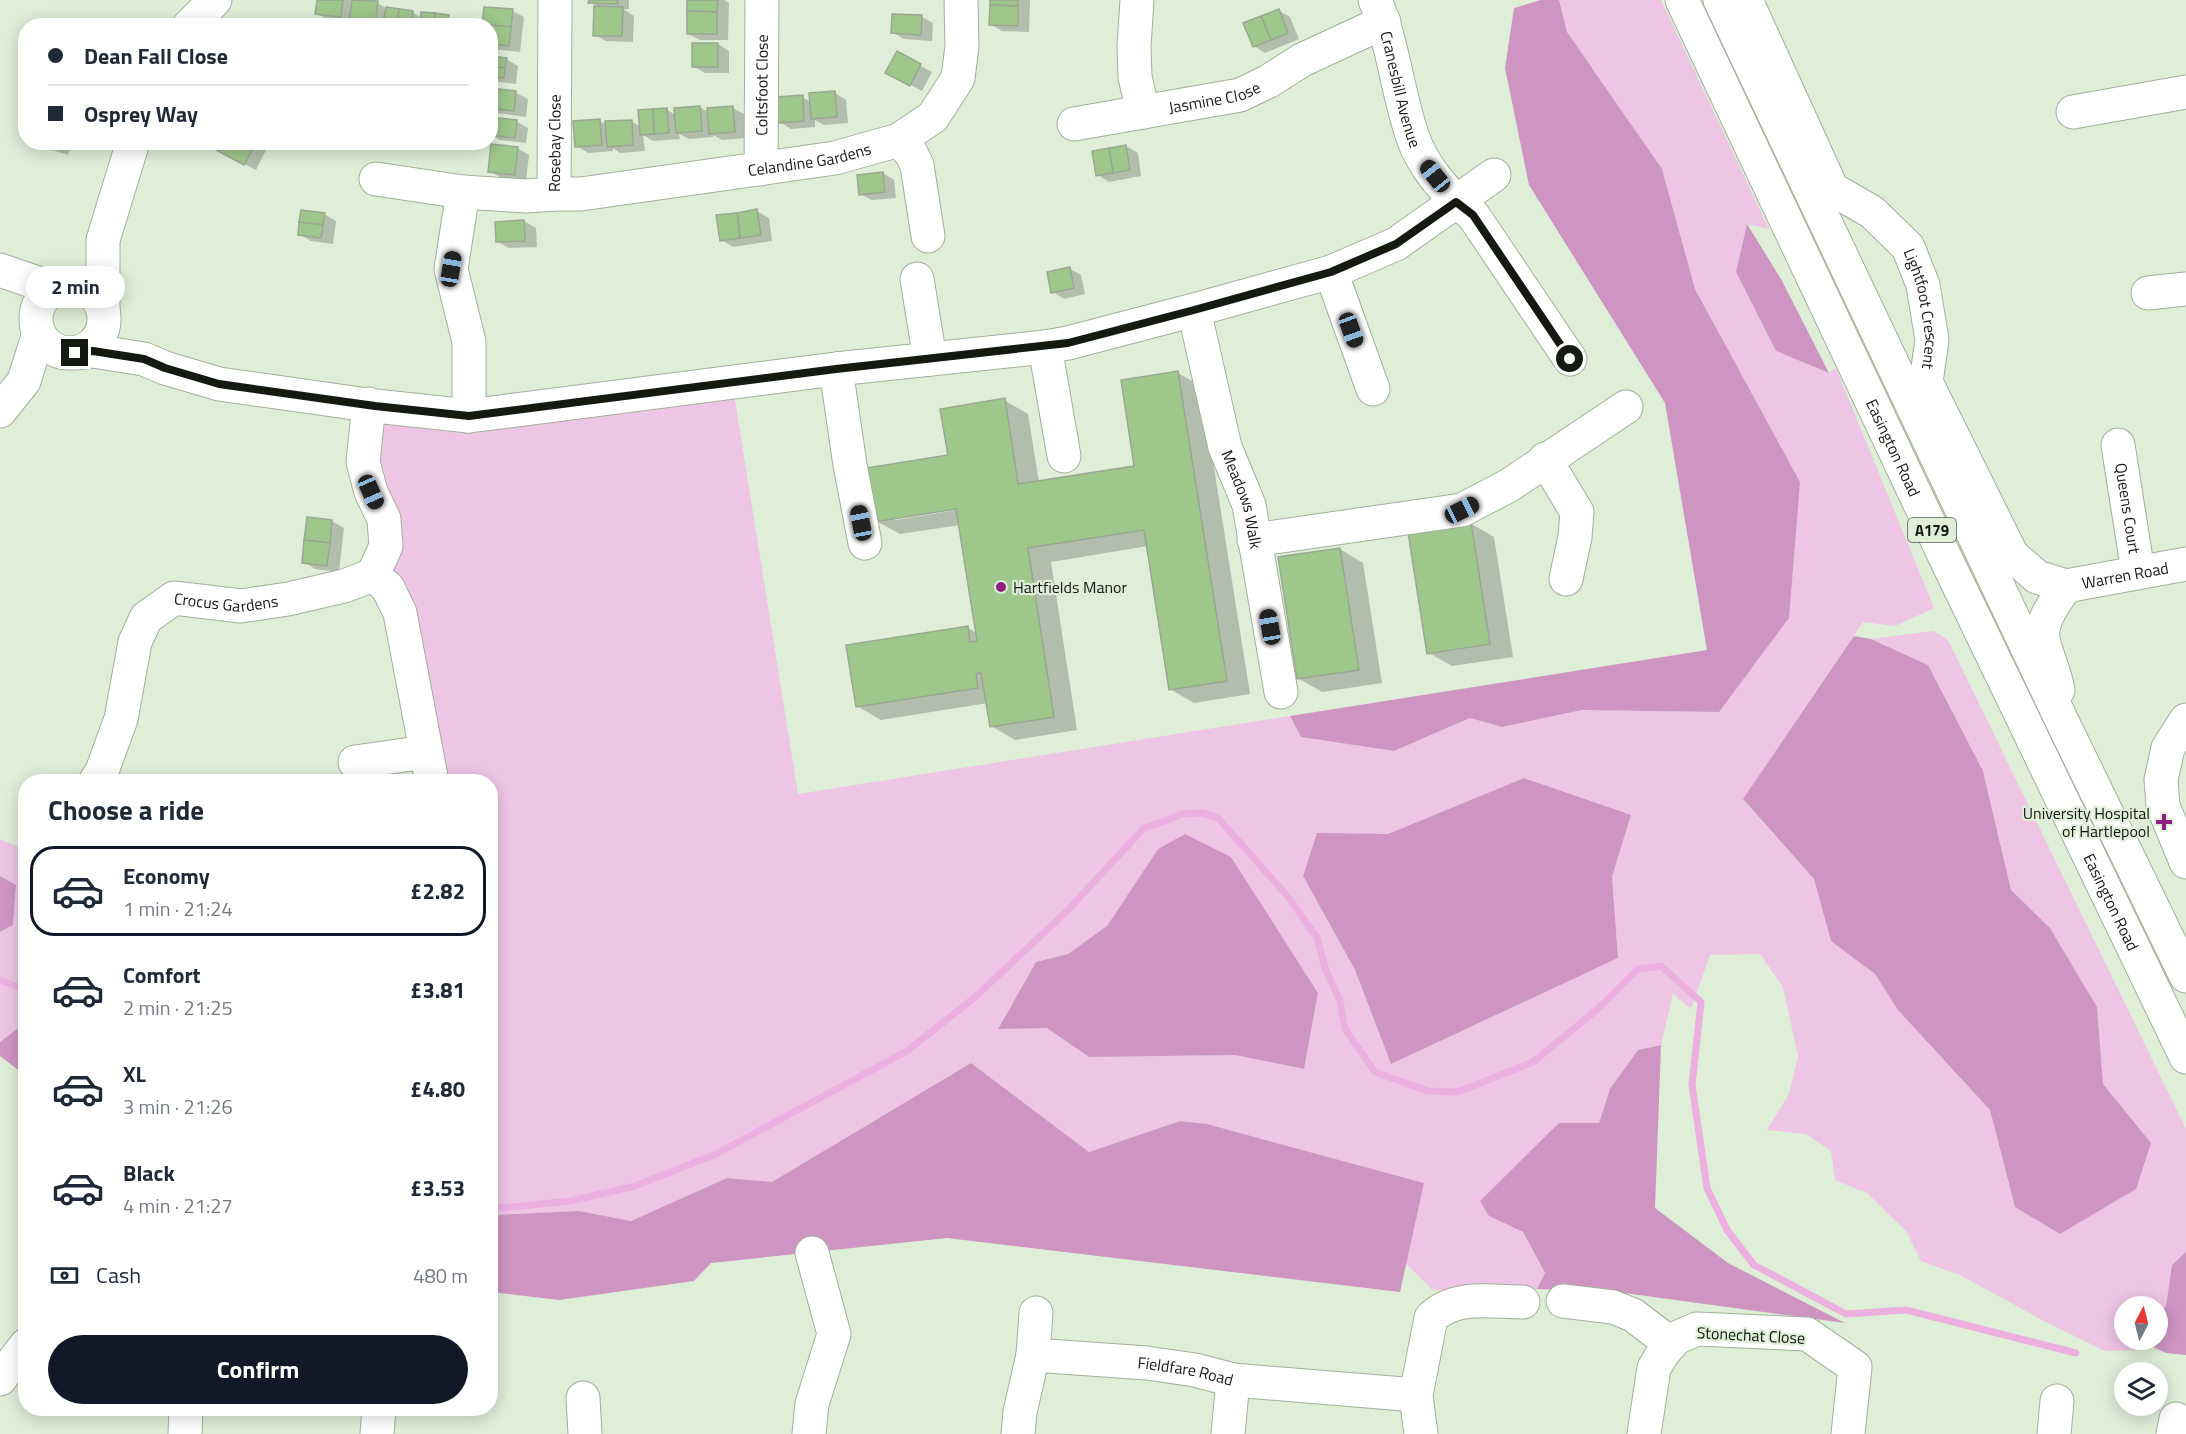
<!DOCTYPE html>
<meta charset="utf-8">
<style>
:root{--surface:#fff;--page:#f2f2f3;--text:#1f2937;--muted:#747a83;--line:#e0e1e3;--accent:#111827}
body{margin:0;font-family:"Titillium Web",sans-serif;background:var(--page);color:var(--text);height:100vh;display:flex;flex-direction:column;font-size:22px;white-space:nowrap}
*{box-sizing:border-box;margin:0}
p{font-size:20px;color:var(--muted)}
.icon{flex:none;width:33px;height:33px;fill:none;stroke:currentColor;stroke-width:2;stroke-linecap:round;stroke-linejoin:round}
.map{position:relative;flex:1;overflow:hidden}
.details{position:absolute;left:18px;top:774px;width:480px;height:642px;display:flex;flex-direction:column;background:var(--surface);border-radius:24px;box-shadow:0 3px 15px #0003}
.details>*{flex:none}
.top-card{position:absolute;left:18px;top:18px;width:480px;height:132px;border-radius:24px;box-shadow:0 3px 15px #0003;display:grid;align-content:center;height:132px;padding:0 30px;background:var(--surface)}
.needle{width:39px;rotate:7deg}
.tools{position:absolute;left:2114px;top:1296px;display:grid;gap:12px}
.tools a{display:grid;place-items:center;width:54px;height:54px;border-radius:50%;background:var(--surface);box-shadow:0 3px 15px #0003;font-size:30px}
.end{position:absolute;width:27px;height:27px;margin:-14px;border:8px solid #141a12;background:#fff;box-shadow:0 0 0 3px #fff}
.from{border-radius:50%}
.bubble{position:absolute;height:42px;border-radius:21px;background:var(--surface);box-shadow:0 3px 15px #0003;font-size:20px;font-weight:700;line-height:42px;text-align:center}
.car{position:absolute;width:18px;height:36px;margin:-18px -9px;border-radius:8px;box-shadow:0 0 4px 2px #0007;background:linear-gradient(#222 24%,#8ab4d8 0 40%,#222 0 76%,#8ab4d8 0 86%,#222 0)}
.top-card b{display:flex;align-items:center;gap:21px;height:57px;font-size:22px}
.top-card b+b{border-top:2px solid var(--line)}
.top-card i{width:15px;height:15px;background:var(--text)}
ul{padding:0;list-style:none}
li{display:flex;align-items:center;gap:18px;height:90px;margin:0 12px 9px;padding:0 18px;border:3px solid transparent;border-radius:24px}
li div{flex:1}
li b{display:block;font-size:22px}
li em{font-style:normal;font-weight:700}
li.active{border-color:var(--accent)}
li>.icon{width:54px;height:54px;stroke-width:1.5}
h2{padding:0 30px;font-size:27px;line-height:72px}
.pay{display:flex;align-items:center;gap:15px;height:66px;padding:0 30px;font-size:22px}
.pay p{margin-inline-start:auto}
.action{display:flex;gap:12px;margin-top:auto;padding:12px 30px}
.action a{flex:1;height:69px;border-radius:36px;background:var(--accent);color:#fff;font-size:24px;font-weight:700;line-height:69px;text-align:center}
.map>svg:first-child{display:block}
.green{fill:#eec5e5;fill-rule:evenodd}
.forest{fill:#ce95c3}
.shadow{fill:#0003;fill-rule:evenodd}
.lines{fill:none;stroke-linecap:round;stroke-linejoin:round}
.stream{stroke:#ebb0df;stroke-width:7}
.building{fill:#9fc68b;stroke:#99a892;stroke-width:1.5}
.minor-casing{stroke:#a2b09a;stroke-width:35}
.highway-casing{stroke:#a2b09a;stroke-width:35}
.minor{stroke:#fff;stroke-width:33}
.highway{stroke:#fff;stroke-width:33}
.route{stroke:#141a12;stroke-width:8}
.poi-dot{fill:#8f2082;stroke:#deeed7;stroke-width:2}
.labels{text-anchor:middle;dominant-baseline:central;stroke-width:4.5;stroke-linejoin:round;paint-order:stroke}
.shield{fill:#deeed7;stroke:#515a4d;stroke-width:1.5}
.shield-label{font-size:15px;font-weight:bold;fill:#141a12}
.street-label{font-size:16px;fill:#141a12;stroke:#deeed7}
.poi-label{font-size:16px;fill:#141a12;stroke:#deeed7;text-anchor:start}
</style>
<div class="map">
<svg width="2186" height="1434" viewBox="0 0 2186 1434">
<rect width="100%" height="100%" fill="#deeed7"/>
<g class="green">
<path d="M1559,0H1661L1769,229L1747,224L1736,272L1776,351L1829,373L1836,368L1934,608L1895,626L1863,622L1743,800L1814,879L1832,941L1875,974L1898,1010L1990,1110L2015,1207L2151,1143L2103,1084L2097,1007L2050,928L2011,890L1983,771L1928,665L1871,639L1933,631L1948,640L2186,1129V1252L2172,1265L2166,1306L2157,1318V1306H2124V1340H2142L2135,1350L2105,1351L2044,1321L1960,1275L1921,1261L1906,1231L1867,1193L1835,1180L1831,1151L1806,1134L1767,1130L1789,1094L1798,1056L1783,987L1760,954L1710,955L1691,1009L1673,994L1661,1045L1638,1050L1610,1089L1599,1123L1489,1216L1523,1232L1545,1274L1537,1289L1433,1290L1405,1263L1424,1183L1207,1124L1180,1121L1089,1152L971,1063L772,1182L727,1178L631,1221L579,1211L492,1215L491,1217L490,782L437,781L391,586L369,440L375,406L733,388L798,794L1290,716L1301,737L1394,751L1470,718L1502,727L1582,710L1719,712L1800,482L1695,289L1662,169L1567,32ZM1524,778L1631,816L1612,877L1618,958L1391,1064L1355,970L1303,877L1317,834H1388ZM1158,849L1318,993L1304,1069L1235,1055L1089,1057L1047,1028H998L1036,962L1068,954L1107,926Z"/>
<polygon points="0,839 25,850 26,1023 0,1042 0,932 13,925 16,885 0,876"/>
</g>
<g class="forest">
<polygon points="1541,0 1559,0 1567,32 1662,169 1695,289 1800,482 1789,618 1719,712 1582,710 1502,727 1470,718 1394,751 1301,737 1290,716 1707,650 1665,403 1529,185 1505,68 1514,8"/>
<polygon points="1747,224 1781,279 1829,373 1776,351 1736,272"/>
<polygon points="1854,636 1871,639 1928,665 1983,771 2011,890 2050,928 2097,1007 2103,1084 2151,1143 2136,1189 2060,1234 2015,1207 1990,1110 1898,1010 1875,974 1831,941 1814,879 1743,799"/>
<polygon points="1524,778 1631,815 1612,877 1618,958 1391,1064 1355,970 1303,876 1317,833 1388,834"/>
<polygon points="1185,834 1231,857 1318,993 1304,1069 1235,1055 1089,1057 1047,1028 998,1029 1036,962 1068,954 1107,926 1158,849"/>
<polygon points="0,876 16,885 13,925 0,932"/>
<polygon points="25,1023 25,1075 0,1056 0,1042"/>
<polygon points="1661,1045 1655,1208 1728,1263 1845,1323 1617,1292 1537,1289 1545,1273 1523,1232 1489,1216 1480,1201 1559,1123 1599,1123 1610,1089 1638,1050"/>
<polygon points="971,1063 1089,1152 1180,1121 1207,1124 1424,1183 1400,1292 947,1238 711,1263 694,1281 559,1300 491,1292 492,1215 579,1211 631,1221 727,1178 772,1182"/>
<polygon points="2186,1252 2186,1355 2166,1353 2141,1341 2142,1340 2157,1340 2157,1318 2166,1306 2172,1265"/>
</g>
<g class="shadow">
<polygon points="318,0 356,0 377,3 388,9 412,12 422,18 448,17 460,23 460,26 358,26 353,23 328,20 316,13"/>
<polygon points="590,0 629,0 629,9 623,9 634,16 633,42 606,41 595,35 601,8 590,2"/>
<polygon points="688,0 724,0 729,3 728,40 700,40 688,34"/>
<polygon points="991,0 1030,0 1029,32 1002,31 990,24"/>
<polygon points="512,11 524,17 520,52 493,49 490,48 490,26"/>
<polygon points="1279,11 1290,17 1299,39 1265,53 1254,46"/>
<polygon points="922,17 933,23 932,41 904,39 892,32"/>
<polygon points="718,44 729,51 729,73 705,73 693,66"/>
<polygon points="897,53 932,72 922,91 887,72"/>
<polygon points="490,58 506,59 518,66 516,84 490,81"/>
<polygon points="490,90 516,93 528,99 526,117 498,113 490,109"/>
<polygon points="835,93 846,100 848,123 824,125 815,120 815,127 791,129 780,122 802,97 811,102"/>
<polygon points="700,107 708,112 733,108 744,114 746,138 722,140 713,135 713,137 689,139 679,134 680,139 653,141 643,135 645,151 620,153 613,148 613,151 588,153 577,146 599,121 607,125 631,121 641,127 667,110 676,115"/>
<polygon points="517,122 528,128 526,143 500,140 490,135"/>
<polygon points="36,142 72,142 68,155 46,148"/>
<polygon points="221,142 270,142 256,170 229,156"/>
<polygon points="1126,146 1138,153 1141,176 1109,182 1098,175"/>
<polygon points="517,148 529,155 526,181 501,178 490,171"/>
<polygon points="883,173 894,180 896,198 872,200 860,194"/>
<polygon points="757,211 769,218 772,241 733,247 722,240"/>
<polygon points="324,214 336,221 333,244 311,241 299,234"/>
<polygon points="524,221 536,228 537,247 509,248 498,242"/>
<polygon points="1070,269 1081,275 1085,294 1064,299 1053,292"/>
<path d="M1178,373L1201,386L1250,694L1194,703L1170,689L1148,546L1051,562L1077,730L1015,740L991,726L988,703L881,720L857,706L968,628L977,633L960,525L900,534L876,521L949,457L1004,400L1028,414L1039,482L1136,467ZM963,506V509L895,520V517Z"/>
<polygon points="308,519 332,521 344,528 339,572 315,569 304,562"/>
<polygon points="1470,523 1494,537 1513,657 1452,666 1429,653"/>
<polygon points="1340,549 1363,563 1382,683 1322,692 1298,678"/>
</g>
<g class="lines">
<g class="stream">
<polyline points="0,980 26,990"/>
<polyline points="490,1205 503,1208 570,1201 635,1186 716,1154 907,1051 974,998 1067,911 1143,829 1182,814 1203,813 1218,818 1289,898 1317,938 1325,968 1340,1001 1345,1029 1375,1072 1428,1091 1458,1092 1533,1062 1599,1008 1638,969 1661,966 1701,1002 1692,1085 1707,1188 1727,1230 1754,1265 1846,1314 1906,1310 2076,1353"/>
</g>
</g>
<g class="building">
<polygon points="317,0 343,0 341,17 315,14"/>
<polygon points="352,0 378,1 375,26 349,22"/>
<polygon points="589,0 618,0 618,4 588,3"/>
<polygon points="687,0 718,0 717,12 687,11"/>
<polygon points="990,0 1018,0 1018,6 990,5"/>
<polygon points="990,5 1018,6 1018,26 989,25"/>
<polygon points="594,6 623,7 622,36 593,36"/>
<polygon points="386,7 399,9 397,26 383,26"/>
<polygon points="484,7 513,9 511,27 482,24"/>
<polygon points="399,9 413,11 411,26 397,26"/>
<polygon points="1279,9 1288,33 1271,40 1261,16"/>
<polygon points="687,11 717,12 717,34 687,34"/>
<polygon points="421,12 435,13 434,26 420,26"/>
<polygon points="435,13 449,15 447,26 434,26"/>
<polygon points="892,14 922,15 921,35 891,33"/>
<polygon points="1261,16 1271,40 1253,47 1243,23"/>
<polygon points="482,24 511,27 509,46 490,44 490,26 482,26"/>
<rect x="692" y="43" width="26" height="24"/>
<polygon points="897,51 921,64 910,86 885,73"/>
<polygon points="490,56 507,58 505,68 490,66"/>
<polygon points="490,66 505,68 504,78 490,76"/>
<polygon points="490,88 516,91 514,111 490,108"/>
<polygon points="835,91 837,117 811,119 809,93"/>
<polygon points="803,95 804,121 778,123 776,97"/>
<polygon points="700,106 702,131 676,133 674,108"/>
<polygon points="733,106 735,132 709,134 707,108"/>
<polygon points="667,108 669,133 654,134 653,109"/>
<polygon points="653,109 654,134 640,135 638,110"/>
<polygon points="490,117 517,120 515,138 490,135"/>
<polygon points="600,119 602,145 575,147 573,121"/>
<polygon points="632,120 633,145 607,147 605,121"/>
<polygon points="33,142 58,142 57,149"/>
<polygon points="219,142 256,142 244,165 216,150"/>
<polygon points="491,144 518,147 515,175 488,172"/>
<polygon points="1126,145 1130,170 1113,173 1109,148"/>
<polygon points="1109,148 1113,173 1096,176 1092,151"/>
<polygon points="883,172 885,192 859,195 857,175"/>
<polygon points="757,209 761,235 740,238 737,213"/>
<polygon points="301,210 325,213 323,225 299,222"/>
<polygon points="737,213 740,238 720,241 716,215"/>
<polygon points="524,220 525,241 496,242 495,222"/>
<polygon points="299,222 323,225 321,238 298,235"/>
<polygon points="1070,267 1074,288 1051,293 1047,272"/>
<polygon points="1178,371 1227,681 1169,690 1144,530 1028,548 1054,717 990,727 981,673 976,674 978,688 856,707 846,645 968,626 970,642 977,641 956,509 874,522 866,468 948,455 940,409 1005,398 1018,484 1134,466 1121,380"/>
<polygon points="307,517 332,520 330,543 304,540"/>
<polygon points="1471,522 1490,644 1427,654 1408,532"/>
<polygon points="304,540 330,543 327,566 302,563"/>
<polygon points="1340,548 1359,670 1297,679 1278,557"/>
</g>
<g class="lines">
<defs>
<g id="minor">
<path id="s1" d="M1137,0L1134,46L1135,77L1143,112L1240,95L1269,81L1302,60L1384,22"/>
<path id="s2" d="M1375,0C1393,43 1397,90 1412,135C1422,166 1447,195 1473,215L1570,359"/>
<path id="s3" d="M1746,0L1832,189L1872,212L1908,247L1923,285L1932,340L1926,382L2012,555L2037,577L2066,586L2186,564"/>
<polyline points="189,26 215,0"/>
<polyline points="2073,112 2186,92"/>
<polyline points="1074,124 1143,112"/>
<polyline points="899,140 911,153 917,165 928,236"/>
<path id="s4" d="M761,169L762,0"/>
<polyline points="376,179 463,192 451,269 469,342 469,416"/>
<path id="s5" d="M463,192L526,196L554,194L555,0"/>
<path id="s6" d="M554,194H581L835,158L899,140L933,117L958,78L962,46L961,0"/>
<polyline points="0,270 55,289"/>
<polyline points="1331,272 1373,389"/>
<polyline points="917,279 930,359"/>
<circle cx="70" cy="319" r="34"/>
<polyline points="2148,293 2186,289"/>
<polyline points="103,310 103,240 133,142"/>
<path id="s7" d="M1194,310L1225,447L1249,505L1281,692"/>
<polyline points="1045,347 1064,456"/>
<polyline points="75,353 93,351 144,359 165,368 219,384 375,406 469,416 836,369 1045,347 1068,343 1194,310 1331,272 1396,244 1494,175"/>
<polyline points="836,369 850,465 865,543"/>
<polyline points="0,411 24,381 39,333"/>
<path id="s8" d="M2118,445L2138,572"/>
<polyline points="1545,459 1577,512 1575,537 1566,579"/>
<polyline points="1254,540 1462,510 1508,486 1626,407"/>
<polyline points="373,575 388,588 400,613 432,782"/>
<path d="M2058,690C2055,673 2048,659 2044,643C2038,623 2055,602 2066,586"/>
<polyline points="2186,720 2168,748 2161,780 2163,806 2186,862"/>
<polyline points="355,762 426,752"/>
<path id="s9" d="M95,782L102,771L121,719L135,642L146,618L174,598L241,606L288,599L344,586L373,575L386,546L384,519L371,492L363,462L369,404"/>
<polyline points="1563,1301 1613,1307 1633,1315 1671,1344"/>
<polyline points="1033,1355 1036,1313"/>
<polyline points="0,1379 26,1345"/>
<polyline points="583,1398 585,1434"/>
<polyline points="185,1434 186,1408"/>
<polyline points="377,1434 379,1408"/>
<polyline points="809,1434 812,1404 834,1334 812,1253"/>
<path id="s10" d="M1018,1434L1020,1412L1033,1355L1147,1363L1195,1370L1233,1380L1416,1395"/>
<polyline points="1228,1434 1233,1380"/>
<path d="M1421,1434L1416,1395L1431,1318C1455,1294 1492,1302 1523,1302"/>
<polyline points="1644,1434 1654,1368 1663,1353 1676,1338 1697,1329 1807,1334 1855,1367 1848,1434"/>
<polyline points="2054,1434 2057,1401"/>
<polyline points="2173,1434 2176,1419"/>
</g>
<g id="highway">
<path id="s11" d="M1682,0L1945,557L2186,1057"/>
<polyline points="1720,0 2062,721 2186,976"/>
</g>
</defs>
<use href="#minor" class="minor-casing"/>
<use href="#highway" class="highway-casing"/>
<use href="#minor" class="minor"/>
<use href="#highway" class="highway"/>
</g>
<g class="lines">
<polyline class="route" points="75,353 93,351 144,359 165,368 219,384 375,406 469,416 836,369 1068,343 1194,310 1331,272 1396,244 1456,202 1473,215 1570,359"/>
</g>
<g class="poi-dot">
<circle cx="1001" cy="587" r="6"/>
<path d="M2161 813h6v6h6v6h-6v6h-6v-6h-6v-6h6z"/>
</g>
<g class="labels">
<rect class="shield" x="1908" y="518" width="48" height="24" rx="4.5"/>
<g class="shield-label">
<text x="1932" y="530">A179</text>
</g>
<g class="street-label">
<text stroke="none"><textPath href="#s4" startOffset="84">Coltsfoot Close</textPath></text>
<text stroke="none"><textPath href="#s2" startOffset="93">Cranesbill Avenue</textPath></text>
<text stroke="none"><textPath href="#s1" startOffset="186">Jasmine Close</textPath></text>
<text stroke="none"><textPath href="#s5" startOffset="142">Rosebay Close</textPath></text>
<text stroke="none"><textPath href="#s6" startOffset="258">Celandine Gardens</textPath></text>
<text stroke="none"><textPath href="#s3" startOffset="368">Lightfoot Crescent</textPath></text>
<text stroke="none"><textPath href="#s11" startOffset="495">Easington Road</textPath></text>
<text stroke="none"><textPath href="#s7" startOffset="196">Meadows Walk</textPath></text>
<text stroke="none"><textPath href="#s8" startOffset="64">Queens Court</textPath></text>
<text stroke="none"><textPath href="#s3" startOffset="760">Warren Road</textPath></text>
<text stroke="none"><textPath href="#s9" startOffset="260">Crocus Gardens</textPath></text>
<text stroke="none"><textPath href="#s11" startOffset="999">Easington Road</textPath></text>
<text transform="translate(1751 1335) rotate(3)">Stonechat Close</text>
<text stroke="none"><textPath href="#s10" startOffset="234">Fieldfare Road</textPath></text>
</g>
<g class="poi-label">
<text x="1013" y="587">Hartfields Manor</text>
<text x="2150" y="813" text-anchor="end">University Hospital<tspan x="2150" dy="18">of Hartlepool</tspan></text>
</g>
</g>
</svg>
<div class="tools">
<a><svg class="needle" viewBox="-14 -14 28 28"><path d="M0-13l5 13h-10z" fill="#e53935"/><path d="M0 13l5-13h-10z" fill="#747a83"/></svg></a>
<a><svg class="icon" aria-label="layers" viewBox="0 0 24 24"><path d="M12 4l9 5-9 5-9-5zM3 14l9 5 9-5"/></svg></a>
</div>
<i class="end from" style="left:1570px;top:359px"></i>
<i class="end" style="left:75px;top:353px"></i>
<div class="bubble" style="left:26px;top:266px;width:99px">2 min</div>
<i class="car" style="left:1435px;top:176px;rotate:321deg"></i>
<i class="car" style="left:451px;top:269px;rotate:9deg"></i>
<i class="car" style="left:1351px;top:330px;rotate:160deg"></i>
<i class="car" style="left:371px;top:492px;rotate:156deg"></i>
<i class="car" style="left:1462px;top:510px;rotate:63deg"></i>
<i class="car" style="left:861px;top:523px;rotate:349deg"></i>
<i class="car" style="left:1270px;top:627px;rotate:350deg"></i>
<div class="top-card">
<b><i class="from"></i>Dean Fall Close</b>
<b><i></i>Osprey Way</b>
</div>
<section class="details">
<h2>Choose a ride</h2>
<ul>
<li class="active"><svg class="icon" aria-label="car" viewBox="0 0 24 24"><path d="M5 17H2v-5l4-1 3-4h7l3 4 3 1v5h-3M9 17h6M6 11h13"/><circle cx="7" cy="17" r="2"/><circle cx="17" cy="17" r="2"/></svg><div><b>Economy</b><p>1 min · 21:24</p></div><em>£2.82</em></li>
<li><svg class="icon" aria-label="car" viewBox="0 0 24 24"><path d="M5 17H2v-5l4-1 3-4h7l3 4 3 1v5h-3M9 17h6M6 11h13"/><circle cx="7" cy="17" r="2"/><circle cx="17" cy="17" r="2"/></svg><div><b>Comfort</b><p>2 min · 21:25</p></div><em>£3.81</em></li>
<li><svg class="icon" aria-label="car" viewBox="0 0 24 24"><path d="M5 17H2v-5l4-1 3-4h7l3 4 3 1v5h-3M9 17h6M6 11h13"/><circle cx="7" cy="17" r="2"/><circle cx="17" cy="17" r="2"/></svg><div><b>XL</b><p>3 min · 21:26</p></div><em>£4.80</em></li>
<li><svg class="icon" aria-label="car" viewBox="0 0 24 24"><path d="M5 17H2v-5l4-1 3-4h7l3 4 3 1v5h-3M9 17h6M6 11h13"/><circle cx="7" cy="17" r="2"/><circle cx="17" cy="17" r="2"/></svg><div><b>Black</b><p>4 min · 21:27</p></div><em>£3.53</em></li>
</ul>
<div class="pay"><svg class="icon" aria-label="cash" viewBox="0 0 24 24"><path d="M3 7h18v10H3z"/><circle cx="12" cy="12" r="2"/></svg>Cash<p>480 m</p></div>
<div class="action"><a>Confirm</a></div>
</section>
</div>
